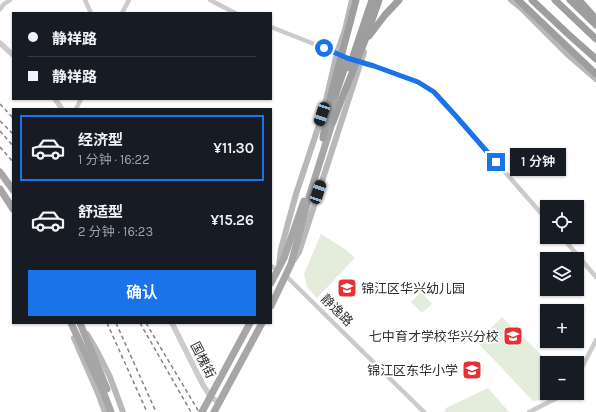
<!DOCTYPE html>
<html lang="zh">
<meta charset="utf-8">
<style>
:root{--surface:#171b24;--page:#20242c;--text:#f1f3f6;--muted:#9ea1a6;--line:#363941;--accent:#1a73e8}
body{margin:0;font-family:Karla,"Noto Sans SC",sans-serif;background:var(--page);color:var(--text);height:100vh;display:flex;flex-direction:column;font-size:15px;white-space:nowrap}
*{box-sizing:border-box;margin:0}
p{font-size:13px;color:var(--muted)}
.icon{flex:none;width:22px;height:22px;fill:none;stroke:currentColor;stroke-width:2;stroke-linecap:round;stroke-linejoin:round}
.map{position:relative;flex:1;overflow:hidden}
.details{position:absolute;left:12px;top:108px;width:260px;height:216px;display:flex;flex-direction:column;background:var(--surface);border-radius:0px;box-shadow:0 1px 3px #0004}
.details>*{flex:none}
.hud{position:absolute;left:12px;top:12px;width:260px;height:88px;border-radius:0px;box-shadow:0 1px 3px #0004;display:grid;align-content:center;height:88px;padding:0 16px;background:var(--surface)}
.controls{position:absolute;left:540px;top:200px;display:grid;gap:8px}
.controls a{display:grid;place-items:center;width:44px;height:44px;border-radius:0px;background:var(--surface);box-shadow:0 1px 3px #0004;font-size:20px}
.end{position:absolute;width:18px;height:18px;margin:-9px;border:5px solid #1a73e8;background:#fff;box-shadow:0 0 0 2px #fff}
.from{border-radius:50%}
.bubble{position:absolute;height:28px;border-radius:0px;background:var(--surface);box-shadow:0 1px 3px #0004;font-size:13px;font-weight:600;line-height:28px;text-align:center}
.car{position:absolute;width:12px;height:24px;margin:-12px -6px;border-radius:5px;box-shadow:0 0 3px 1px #0007;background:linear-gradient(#222 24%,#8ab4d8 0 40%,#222 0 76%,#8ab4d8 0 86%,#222 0)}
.hud b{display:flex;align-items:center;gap:14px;height:38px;font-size:15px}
.hud b+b{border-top:1px solid var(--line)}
.hud i{width:10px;height:10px;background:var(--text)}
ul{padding:7px 0 0;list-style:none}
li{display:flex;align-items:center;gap:12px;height:66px;margin:0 8px 6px;padding:0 8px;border:2px solid transparent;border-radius:0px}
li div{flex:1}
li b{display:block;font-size:15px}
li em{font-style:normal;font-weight:600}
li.active{border-color:var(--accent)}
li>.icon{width:36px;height:36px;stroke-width:1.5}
.button{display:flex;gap:8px;margin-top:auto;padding:8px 16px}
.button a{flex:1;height:46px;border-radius:0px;background:var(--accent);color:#fff;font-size:16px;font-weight:600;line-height:46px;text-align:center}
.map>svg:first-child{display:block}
.green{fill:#e4ecdc}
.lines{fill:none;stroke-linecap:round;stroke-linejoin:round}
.minor{stroke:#cbcbcb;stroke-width:4.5}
.tertiary{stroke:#cbcbcb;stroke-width:5.5}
.secondary{stroke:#b8b8b8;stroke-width:6}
.primary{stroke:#a6a6a6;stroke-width:7}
.trunk{stroke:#9e9e9e;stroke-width:7}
.rail{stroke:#838383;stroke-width:1.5;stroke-dasharray:4 3;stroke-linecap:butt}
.trunk-bridge{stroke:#9e9e9e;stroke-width:7}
.route{stroke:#1a73e8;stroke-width:5}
.labels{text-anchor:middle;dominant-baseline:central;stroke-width:4;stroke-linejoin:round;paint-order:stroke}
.poi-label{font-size:13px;fill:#2e2e2e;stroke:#fff;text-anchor:end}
.street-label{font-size:13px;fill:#2e2e2e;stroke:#fff}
</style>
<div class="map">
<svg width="596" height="412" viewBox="0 0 596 412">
<rect width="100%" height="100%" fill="#fff"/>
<g class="green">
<polygon points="321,234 345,249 355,258 317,298 307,287 304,274"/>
<polygon points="421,292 432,304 422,313 411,302"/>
<polygon points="502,317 550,363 547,363 547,393 551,393 540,400 533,401 477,342"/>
<polygon points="488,388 509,412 444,412 446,408"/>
</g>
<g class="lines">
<g class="minor">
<polyline points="85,0 91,13"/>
<polyline points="210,0 235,13"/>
<polyline points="0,9 4,4 10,0"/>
<polyline points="122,13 129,0"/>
<polyline points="271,27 337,53 351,60"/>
<polyline points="358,62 374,66 418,82 434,92 455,115 547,220"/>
<polyline points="76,109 81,99"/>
<polyline points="562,237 596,277"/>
<polyline points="271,266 278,270"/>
<polyline points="285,275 424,412"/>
<polyline points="577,377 596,340"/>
<polyline points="529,412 557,398 562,393"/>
</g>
<g class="tertiary">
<polyline points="0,43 13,55"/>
<polyline points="55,99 62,109"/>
<polyline points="172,323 203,385 210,396 219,403"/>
</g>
<g class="secondary">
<polyline points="511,0 521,8 567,54 596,79"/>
<polyline points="293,261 299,252 364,52"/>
<polyline points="279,266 281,249 296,194 323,113 337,53 345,30 352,0"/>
<polyline points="87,334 98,353 110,377 123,412"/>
<polyline points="74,338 98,393 105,412"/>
</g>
<g class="primary">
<polyline points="328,121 335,96"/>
<polyline points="0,172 13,190"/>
<polyline points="0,189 13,209"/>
<polyline points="271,283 284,258 304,201"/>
<polyline points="271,306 291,264 309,197 334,117"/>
<polyline points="71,323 103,391 111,412"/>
<polyline points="80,323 107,389"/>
<polyline points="202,412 250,323"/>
<polyline points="214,412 262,323"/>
</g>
<g class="trunk">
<polyline points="518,0 596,74"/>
<polyline points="532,0 568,34 596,59"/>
<polyline points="555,0 596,39"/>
<polyline points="570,0 596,25"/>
<polyline points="579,0 595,18"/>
<polyline points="333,122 342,98"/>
<polyline points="323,138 326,118 331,95"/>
</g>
<g class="rail">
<polyline points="0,104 13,118"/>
<polyline points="0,121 13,134"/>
<polyline points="0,131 13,146"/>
<polyline points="0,147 13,162"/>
<polyline points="107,323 147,412"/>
<polyline points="116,323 156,412"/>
<polyline points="140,323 191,412"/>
<polyline points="146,323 199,412"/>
</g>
<g class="trunk-bridge">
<polyline points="369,36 385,15 399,0"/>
<polyline points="349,68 372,0"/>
<polyline points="331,95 356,0"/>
<polyline points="335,96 347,61"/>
<polyline points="342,98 364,43 379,0"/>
</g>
</g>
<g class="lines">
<polyline class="route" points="324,48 347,58 374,66 418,82 434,92 455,115 496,162"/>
</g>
<defs>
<symbol id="school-square" viewBox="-11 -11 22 22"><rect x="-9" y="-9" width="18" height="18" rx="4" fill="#e53036" stroke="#fff"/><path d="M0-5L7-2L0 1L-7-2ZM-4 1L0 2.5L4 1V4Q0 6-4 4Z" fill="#fff"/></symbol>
</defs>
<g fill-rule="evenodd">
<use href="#school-square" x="336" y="277" width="22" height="22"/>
<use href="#school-square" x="502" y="325" width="22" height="22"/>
<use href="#school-square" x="461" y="359" width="22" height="22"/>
</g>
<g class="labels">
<g class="poi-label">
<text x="361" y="288" text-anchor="start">锦江区华兴幼儿园</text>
<text x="499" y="336">七中育才学校华兴分校</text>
<text x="458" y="370">锦江区东华小学</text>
</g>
<g class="street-label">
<text transform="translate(337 310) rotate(45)">静逸路</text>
<text transform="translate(203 360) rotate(63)">国槐街</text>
</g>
</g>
</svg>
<div class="controls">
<a><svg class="icon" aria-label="locate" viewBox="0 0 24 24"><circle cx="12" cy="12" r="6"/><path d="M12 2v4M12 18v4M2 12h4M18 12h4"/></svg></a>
<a><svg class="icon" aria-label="layers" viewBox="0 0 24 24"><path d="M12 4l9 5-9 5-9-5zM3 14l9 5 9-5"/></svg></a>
<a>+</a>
<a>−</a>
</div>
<i class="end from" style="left:324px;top:48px"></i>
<i class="end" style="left:496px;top:162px"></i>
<div class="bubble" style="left:510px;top:148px;width:56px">1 分钟</div>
<i class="car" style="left:322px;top:114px;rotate:198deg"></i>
<i class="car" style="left:318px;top:192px;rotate:18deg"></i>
<div class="hud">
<b><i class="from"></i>静祥路</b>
<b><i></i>静祥路</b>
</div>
<section class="details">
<ul>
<li class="active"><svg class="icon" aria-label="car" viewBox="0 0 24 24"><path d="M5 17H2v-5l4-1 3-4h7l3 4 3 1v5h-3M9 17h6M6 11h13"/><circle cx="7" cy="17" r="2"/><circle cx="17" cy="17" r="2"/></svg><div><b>经济型</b><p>1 分钟 · 16:22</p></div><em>¥11.30</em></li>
<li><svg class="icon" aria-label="car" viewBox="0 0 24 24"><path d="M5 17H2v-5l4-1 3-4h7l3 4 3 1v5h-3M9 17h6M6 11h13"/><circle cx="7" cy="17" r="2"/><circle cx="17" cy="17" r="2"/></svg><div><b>舒适型</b><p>2 分钟 · 16:23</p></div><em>¥15.26</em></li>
</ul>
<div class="button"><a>确认</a></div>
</section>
</div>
